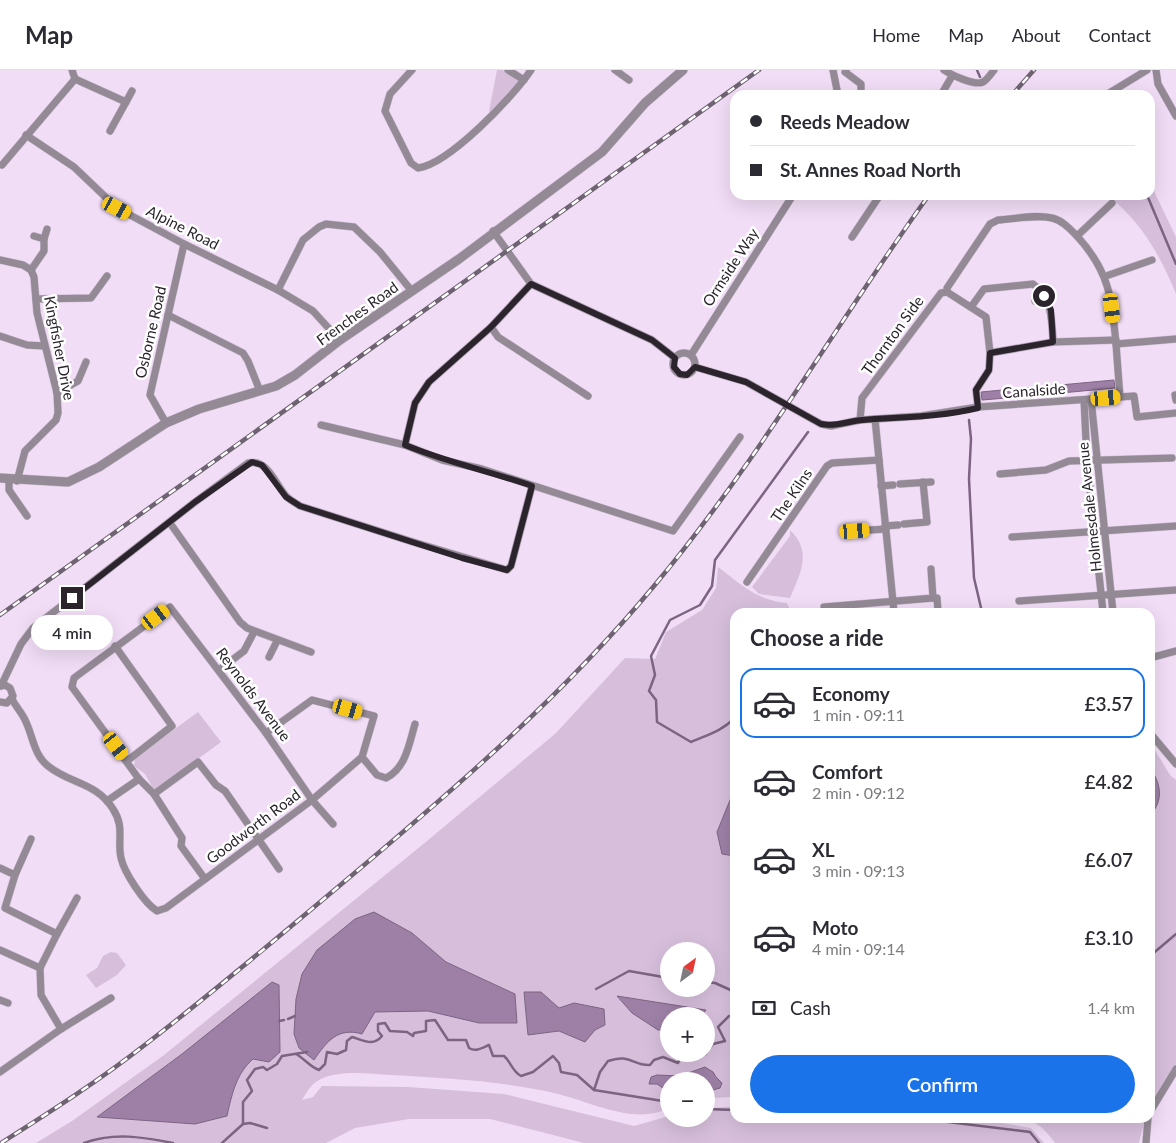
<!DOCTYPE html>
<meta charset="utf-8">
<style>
:root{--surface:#fff;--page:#f7f7f7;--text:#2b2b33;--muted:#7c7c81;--line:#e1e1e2;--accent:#1a73e8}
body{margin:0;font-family:Lato,sans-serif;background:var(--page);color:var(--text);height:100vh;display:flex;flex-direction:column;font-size:19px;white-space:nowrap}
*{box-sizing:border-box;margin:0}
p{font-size:16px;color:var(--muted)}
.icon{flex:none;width:28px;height:28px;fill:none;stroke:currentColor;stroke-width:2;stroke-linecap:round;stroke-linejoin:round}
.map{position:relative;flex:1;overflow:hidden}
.side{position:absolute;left:730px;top:538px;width:425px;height:515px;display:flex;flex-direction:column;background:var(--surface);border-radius:15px;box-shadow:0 5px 20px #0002}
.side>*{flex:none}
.guide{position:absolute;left:730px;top:20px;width:425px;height:110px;border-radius:15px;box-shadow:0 5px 20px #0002;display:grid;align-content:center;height:110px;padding:0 20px;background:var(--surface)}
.needle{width:32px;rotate:33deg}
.controls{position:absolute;left:660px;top:872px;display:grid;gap:10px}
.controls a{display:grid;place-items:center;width:55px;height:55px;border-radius:50%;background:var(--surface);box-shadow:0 5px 20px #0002;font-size:25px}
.end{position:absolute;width:22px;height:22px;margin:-11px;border:6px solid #2b242d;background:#fff;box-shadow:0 0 0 2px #fff}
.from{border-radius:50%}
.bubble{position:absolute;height:35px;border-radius:18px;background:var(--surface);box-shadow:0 5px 20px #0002;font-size:16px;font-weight:600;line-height:35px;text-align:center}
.car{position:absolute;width:15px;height:30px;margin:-15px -8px;border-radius:6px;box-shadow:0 0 4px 1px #0007;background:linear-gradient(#f5c518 24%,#345 0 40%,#f5c518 0 76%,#345 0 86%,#f5c518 0)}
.guide b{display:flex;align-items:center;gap:18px;height:48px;font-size:19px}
.guide b+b{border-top:1px solid var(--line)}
.guide i{width:12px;height:12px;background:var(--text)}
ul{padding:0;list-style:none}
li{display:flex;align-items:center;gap:15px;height:70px;margin:0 10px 8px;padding:0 10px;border:2px solid transparent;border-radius:15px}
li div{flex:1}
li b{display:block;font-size:19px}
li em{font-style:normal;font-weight:600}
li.active{border-color:var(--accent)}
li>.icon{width:45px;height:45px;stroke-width:1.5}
h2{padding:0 20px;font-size:22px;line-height:60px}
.pay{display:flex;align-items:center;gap:12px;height:55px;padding:0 20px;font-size:19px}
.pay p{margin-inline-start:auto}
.button{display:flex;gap:10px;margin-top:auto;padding:10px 20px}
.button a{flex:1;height:58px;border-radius:30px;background:var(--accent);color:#fff;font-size:20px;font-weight:600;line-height:58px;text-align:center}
header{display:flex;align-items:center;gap:30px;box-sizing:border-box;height:70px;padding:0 25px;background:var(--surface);border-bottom:1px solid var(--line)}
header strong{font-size:24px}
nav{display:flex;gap:28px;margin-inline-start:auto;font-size:18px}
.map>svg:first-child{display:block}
.green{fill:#d7bfdc;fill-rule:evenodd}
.water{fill:#9e80a6;stroke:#7c6482}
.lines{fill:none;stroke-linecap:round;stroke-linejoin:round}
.stream{stroke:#7c6482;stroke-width:2.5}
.minor-casing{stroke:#cdbcd2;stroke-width:8}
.tertiary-casing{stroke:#cdbcd2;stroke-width:10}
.minor{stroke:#938a95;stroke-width:7}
.tertiary{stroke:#938a95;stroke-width:9}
.rail-casing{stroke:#6e6371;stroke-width:4.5}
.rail{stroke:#fff;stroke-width:2.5;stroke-dasharray:8;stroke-linecap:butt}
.route{stroke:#2b242d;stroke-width:6}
.labels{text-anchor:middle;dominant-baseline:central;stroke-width:5;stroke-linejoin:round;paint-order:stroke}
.street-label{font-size:15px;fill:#2b242d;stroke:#fff}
</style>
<header>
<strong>Map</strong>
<nav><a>Home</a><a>Map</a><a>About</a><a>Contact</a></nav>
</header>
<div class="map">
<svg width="1176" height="1073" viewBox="0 0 1176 1073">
<rect width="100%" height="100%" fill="#f1ddf6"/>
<g class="green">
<polygon points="497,0 502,0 519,11 491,44 489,41"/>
<path d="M1150,113L1176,167V224C1160,185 1141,151 1107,125H1150Z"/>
<path d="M790,460C813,482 800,504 790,528L759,524L752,517L790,466Z"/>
<path d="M718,497C742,515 756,530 787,533L791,542H735V1027L706,1028V1011H669V1038C633,1056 590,1031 554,1023C501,1011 446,1008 391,1005C369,1004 340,999 319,1010C311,1014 307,1022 302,1030L313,1027L322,1016L408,1017L504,1024L634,1056L669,1046V1049H706V1039L735,1036V1048H973L1031,1058L1044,1073H584L490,1049H409L355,1058L326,1073H36L72,1051L164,985L427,771L556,663L625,588L655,589L666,562L702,540L716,518ZM669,881H706V919H669ZM669,946H706V984H669Z"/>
<polygon points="198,642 221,672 157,719 153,718 145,704 134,696 135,688"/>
<polygon points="1150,672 1170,705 1176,710 1176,994 1150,1039"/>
<polygon points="111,882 117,883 126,895 117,905 96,918 86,905 97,898 103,886"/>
<path d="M1018,1048H1145L1139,1073H1055C1044,1058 1037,1051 1018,1048Z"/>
</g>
<g class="water">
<polygon points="1114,310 1115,318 1061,323 1060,315"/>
<polygon points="1056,315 1056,324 982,330 981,322"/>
<path d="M1150,698C1161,713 1164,731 1150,745Z"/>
<polygon points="735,718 735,786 722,784 717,762"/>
<path d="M374,842L412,863L446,892L515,924L517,953H479L428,941L375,942L362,964C338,957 327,971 314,990L299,978L294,964L296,929L302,904L317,880L355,849Z"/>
<path d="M272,912L279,915L280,982L269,992L253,989C236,1004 232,1024 227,1046L195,1054L97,1047L182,984Z"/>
<polygon points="524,922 541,922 559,938 574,933 604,939 605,955 595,960 585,972 559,961 528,965"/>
<polygon points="617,926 706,940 701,946 669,946 669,959 658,960 632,943"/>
<polygon points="705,997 713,1002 716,1007 722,1013 720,1018 706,1022 706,1011 669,1011 669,1022 657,1014 649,1014 651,1007 657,1005 680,1006"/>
</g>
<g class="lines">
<g class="stream">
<polyline points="977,0 980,7"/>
<polyline points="1147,125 1176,194"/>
<polyline points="969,350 971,369 969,409 974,508 982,542"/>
<path d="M735,648C720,662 709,664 691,672L657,652L656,630L649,621L655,605L651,586L670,550L700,535L712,516L715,490L808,362"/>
<polyline points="1150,886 1176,864"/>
<polyline points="706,912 715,913 735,922"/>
<polyline points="596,919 629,901 669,908"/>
<polyline points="288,949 295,946"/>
<polyline points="279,951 284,950"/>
<polyline points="706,983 713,974 725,971 718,957 729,946 735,946"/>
<path d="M296,984C305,989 310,997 319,1000L325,994L327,982L337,984L346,980L347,971L352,967C363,970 373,977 382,966L378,961V954L385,953L390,961L407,962L413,966L414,963L426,961V951L435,950L448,970H466L469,978C476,982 482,978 489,975L493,986H504C511,992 512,1001 521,1006L533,1002L553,986L559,993L561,1002L577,1005L594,1020L669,1032"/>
<polyline points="699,984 702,986 706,984"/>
<path d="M594,1020L600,1002L608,991C630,983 633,996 650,995L654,990L663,987L678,993L682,984"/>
<polyline points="706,1039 735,1040"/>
<polyline points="915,1048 1030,1062 1039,1073"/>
<polyline points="243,1054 250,1053 267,1058"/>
<path d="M84,1073C114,1062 142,1067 173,1073"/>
<polyline points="222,1073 243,1054 243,1032 252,1021 247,1010 255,999 263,997 267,1000 277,994 282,986 307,982"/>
</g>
<defs>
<g id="minor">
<polyline points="72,0 75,9 126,32"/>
<path d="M412,0L390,24L385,41L411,93L418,98C449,94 513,27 531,0"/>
<polyline points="508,0 524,10"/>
<polyline points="615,0 629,10"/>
<polyline points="833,0 838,25"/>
<polyline points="846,0 845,2 861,14 861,25"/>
<path d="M944,0C951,5 975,16 983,12C987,10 991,4 994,0"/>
<polyline points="1156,0 1158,14 1176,46"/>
<polyline points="941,25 952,6"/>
<polyline points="1106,25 1147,0"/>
<polyline points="110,61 132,21"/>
<polyline points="26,65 74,97 117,138 184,174 278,220 313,241 333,263"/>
<polyline points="2,95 75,9"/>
<polyline points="493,161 531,214 652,270 675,288"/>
<polyline points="34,166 44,169"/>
<polyline points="1077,166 1112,133"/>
<polyline points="852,167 880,125"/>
<polyline points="0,190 23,195 31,200 34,207 37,243 57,323 58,343 56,350 25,381 17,411"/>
<polyline points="31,200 44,181 44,169 47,159"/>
<polyline points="1106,206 1152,190"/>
<polyline points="278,220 303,170 319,157 326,154 354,157 380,182 411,220"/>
<path d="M947,222V218L990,154L998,150C1015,149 1036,144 1052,148C1062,150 1070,159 1077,166C1109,201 1112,228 1116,274"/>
<polyline points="36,229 91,228 107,206"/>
<polyline points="1035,231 1044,226"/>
<path d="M971,237L984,219L1033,214C1052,228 1052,250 1053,272"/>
<polyline points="168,245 243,283 248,291 260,321"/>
<polyline points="491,257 498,267 588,326"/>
<polyline points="0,266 27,275 44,276"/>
<polyline points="990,283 1053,272 1116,270"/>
<circle cx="684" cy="294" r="11"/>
<polyline points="691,285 793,125"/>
<polyline points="695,297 746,312 821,354 831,356 860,350 921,346 978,337 1134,326 1137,347 1176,343"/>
<polyline points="57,323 78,311 86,292"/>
<polyline points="1175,325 1176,330"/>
<polyline points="1120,327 1116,274 1176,269"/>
<polyline points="1091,329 1113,542"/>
<polyline points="1084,330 1087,391 1103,542"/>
<polyline points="875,349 894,542"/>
<polyline points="860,350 862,328 941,223 947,222 986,247 990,283 989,300 976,320 978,337"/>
<polyline points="166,353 150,325 184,174"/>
<polyline points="321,355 405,375 442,390 482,399 673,461 740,367"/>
<polyline points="405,375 415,333 429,312 491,257 531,214"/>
<polyline points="1000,404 1046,400 1069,391 1172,388"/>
<polyline points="9,410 9,420 27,446"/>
<polyline points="900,414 931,412"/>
<polyline points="881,416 893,415"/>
<polyline points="170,453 240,552 247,558 311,582"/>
<polyline points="904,454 927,452 923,412"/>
<polyline points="885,456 898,455"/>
<polyline points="855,461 886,459"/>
<polyline points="1012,467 1176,456"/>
<polyline points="747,512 827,396 832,393 879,390"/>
<polyline points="933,528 937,528 938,541"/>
<polyline points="1019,531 1176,520"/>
<polyline points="824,537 933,528 931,499"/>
<polyline points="115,576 172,656 127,691"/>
<polyline points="269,587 277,571"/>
<polyline points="1150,588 1176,581"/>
<polyline points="219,600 244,581 254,562"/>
<polyline points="0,616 5,615 10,618 13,626 7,633 0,632"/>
<path d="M1,616L21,574L33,558L195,432L248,393C268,388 276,416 287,427C291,431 296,433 300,436L413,472L507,500L511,496L532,416"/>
<path d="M12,629C16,637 23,644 26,652C33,667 34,685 48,696C70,714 96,712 113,739C125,757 117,770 121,788C124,802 144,833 157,841L166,838L312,730L362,687L377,705L386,708C406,698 409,674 415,654"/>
<polyline points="266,663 312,630 374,646 362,687"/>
<polyline points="1150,663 1176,694"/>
<polyline points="154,724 198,692 216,715 225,721 279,799"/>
<polyline points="107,731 139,709"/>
<polyline points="0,798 15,805 5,838 57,864 40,898"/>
<polyline points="15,805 31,769"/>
<polyline points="205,809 181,776 182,768 154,724 139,709 72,617 74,608 170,537 266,663 312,730 333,754"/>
<polyline points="57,864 77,828"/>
<polyline points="0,880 40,898 41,925 61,959"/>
<polyline points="0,930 8,933"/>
<polyline points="0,1002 61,959 111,928"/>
<polyline points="1150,1042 1176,999"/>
<polyline points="1146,1073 1148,1048"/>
</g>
<polyline id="tertiary" points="0,408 68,412 99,397 166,353 199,339 276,316 295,305 340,270 459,189 602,82 645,33 683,0"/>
</defs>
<use href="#minor" class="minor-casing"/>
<use href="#tertiary" class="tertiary-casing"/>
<use href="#minor" class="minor"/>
<use href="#tertiary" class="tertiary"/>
<defs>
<g id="rail">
<polyline points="1012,25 1034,0"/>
<polyline points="0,545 759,0"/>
<path d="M1,1073C50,1042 100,1010 146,974C211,924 275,870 338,817C450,723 561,628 654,516C757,393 836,254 929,125"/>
</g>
</defs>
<use href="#rail" class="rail-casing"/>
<use href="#rail" class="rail"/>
</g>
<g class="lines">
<path class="route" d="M72,528L195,432L252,392L262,395L286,427L300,436L462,488L507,500L511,496L532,416C489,401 446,392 405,375L415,333L429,312L491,257L531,214L652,270L675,288L674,297L680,304L687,305L695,297L746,312L821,354C836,357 848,351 863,350C901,347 941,347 978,338L976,320L989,300L990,283L1053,272L1051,240L1044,226"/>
</g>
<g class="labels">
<g class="street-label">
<text transform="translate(183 157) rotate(27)">Alpine Road</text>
<text transform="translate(730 197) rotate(-57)">Ormside Way</text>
<text transform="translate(357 243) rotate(-36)">Frenches Road</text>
<text transform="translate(150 262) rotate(-77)">Osborne Road</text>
<text transform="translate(892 265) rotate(-54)">Thornton Side</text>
<text transform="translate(60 278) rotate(79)">Kingfisher Drive</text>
<text transform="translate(1034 320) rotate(-4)">Canalside</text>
<text transform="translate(791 425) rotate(-56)">The Kilns</text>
<text transform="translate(1089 437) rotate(-96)">Holmesdale Avenue</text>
<text transform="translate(254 624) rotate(53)">Reynolds Avenue</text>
<text transform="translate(253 756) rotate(-37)">Goodworth Road</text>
</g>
</g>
</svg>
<div class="controls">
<a><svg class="needle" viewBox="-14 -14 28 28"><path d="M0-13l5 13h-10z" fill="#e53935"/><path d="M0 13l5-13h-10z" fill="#7c7c81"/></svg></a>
<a>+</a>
<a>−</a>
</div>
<i class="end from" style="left:1044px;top:226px"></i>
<i class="end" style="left:72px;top:528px"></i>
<div class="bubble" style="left:31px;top:545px;width:82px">4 min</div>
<i class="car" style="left:117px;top:138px;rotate:118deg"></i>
<i class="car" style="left:1112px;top:238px;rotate:173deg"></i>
<i class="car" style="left:1106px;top:328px;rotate:85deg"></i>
<i class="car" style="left:855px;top:461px;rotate:86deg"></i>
<i class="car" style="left:156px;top:547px;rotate:54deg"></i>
<i class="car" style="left:348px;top:639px;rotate:106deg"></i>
<i class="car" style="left:116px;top:676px;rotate:143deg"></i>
<div class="guide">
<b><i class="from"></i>Reeds Meadow</b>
<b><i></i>St. Annes Road North</b>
</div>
<section class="side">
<h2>Choose a ride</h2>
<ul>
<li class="active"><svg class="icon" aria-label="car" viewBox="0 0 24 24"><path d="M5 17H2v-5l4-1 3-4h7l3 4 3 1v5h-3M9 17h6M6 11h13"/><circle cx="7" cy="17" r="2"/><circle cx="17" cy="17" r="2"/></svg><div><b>Economy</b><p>1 min · 09:11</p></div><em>£3.57</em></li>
<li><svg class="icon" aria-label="car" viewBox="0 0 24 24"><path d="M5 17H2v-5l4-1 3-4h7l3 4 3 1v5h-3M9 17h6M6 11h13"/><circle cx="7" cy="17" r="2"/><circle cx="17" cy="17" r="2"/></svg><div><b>Comfort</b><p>2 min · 09:12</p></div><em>£4.82</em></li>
<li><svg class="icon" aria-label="car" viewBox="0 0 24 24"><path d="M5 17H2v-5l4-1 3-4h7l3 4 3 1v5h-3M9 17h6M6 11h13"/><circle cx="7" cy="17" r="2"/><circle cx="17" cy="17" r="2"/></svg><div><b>XL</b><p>3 min · 09:13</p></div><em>£6.07</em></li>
<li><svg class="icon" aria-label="car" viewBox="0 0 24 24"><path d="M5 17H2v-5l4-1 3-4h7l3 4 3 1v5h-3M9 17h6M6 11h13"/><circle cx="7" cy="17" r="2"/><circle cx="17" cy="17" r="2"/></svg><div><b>Moto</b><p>4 min · 09:14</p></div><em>£3.10</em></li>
</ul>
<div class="pay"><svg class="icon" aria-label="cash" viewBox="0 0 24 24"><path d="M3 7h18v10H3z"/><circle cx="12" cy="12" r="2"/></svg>Cash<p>1.4 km</p></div>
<div class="button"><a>Confirm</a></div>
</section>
</div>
